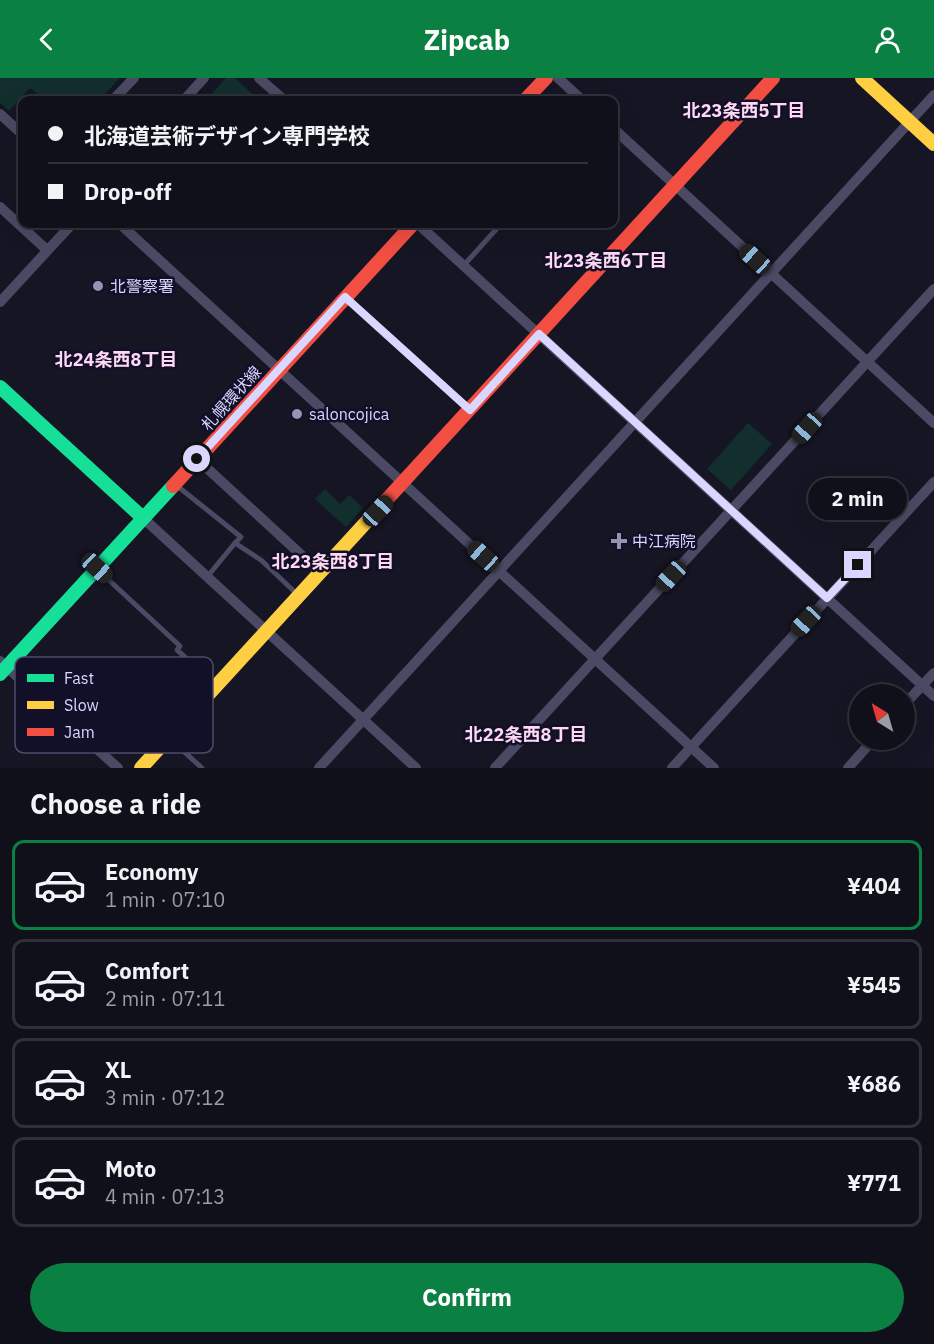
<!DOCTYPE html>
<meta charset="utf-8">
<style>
:root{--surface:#10101a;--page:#1e1e27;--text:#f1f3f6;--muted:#9c9da2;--line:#303039;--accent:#0b8043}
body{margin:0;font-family:"IBM Plex Sans","Noto Sans JP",sans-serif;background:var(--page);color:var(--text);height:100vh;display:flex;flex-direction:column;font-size:22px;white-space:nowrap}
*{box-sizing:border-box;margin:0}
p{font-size:20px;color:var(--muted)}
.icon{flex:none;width:33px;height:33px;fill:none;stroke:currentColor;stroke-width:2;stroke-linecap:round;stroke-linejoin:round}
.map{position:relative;height:690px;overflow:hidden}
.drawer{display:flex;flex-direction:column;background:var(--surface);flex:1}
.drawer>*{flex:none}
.top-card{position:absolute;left:18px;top:18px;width:600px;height:132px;border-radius:12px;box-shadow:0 6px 24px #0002,0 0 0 2px var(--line);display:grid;align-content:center;height:132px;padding:0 30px;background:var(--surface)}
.needle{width:39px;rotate:323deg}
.fabs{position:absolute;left:849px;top:606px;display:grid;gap:12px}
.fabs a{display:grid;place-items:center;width:66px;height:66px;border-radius:50%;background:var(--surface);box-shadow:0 6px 24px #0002,0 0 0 2px var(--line);font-size:30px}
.end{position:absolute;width:27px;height:27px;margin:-14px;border:8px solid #d9d6ff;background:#111;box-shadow:0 0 0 3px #111}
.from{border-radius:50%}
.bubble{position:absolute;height:42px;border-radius:21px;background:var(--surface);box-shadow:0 6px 24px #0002,0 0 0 2px var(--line);font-size:20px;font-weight:700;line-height:42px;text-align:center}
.car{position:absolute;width:18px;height:36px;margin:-18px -9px;border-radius:8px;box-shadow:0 0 4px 2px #0007;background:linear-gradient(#222 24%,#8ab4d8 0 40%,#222 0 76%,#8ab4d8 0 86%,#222 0)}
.top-card b{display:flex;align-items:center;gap:21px;height:57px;font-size:22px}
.top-card b+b{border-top:2px solid var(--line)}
.top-card i{width:15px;height:15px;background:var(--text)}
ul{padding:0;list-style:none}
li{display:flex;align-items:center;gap:18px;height:90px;margin:0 12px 9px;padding:0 18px;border:3px solid var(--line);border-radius:12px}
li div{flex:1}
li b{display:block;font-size:22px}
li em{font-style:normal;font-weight:700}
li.selected{border-color:var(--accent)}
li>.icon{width:54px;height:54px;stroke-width:1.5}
h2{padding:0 30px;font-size:27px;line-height:72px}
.primary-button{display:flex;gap:12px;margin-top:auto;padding:12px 30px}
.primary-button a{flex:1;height:69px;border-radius:36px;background:var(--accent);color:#fff;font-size:24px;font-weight:700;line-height:69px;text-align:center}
header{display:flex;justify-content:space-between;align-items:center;height:78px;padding:0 30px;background:var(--accent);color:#fff;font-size:27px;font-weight:700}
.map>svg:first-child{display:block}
.green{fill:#122f2e}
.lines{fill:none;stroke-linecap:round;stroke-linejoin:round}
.lane{stroke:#4a4a64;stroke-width:5}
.street{stroke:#4a4a64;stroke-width:10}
.fast{stroke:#16e098;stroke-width:14}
.slow{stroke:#ffcf43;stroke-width:14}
.jam{stroke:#f24e42;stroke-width:14}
.route{stroke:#d9d6ff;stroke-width:8}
.poi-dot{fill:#9592b2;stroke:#120f29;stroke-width:2}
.labels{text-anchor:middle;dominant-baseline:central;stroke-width:5;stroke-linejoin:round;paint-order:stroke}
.poi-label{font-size:16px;fill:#d9d6ff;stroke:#120f29;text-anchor:start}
.street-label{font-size:16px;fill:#d9d6ff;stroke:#120f29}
.neighbourhood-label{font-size:18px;font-weight:bold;fill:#ffd8f3;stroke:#120f29}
.key{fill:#120f29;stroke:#4e4b69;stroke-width:1.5}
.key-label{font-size:16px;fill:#d9d6ff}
</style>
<header><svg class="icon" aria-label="back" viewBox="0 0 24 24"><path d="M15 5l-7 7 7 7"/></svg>Zipcab<svg class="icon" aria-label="person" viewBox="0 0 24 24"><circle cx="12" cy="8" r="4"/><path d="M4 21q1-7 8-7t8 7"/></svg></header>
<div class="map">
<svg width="934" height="690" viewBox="0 0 934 690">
<rect width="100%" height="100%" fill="#161523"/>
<g class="green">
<polygon points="0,0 120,0 99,22 45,22 30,10 9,33 0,25"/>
<polygon points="226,0 235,0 259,22 206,22"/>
<polygon points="748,345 772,366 731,412 707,391"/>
<polygon points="325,411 340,426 349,417 363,430 346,449 315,421"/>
</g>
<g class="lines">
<g class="lane">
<polyline points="464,187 501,146"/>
<polyline points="347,221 469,331"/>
<polyline points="176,407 241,459 235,465"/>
<polyline points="98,492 180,568 177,572 185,579 180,583 185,588 180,593 206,616"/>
<polyline points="207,499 235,465 261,482 298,517"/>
<polyline points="170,661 202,690"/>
</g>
<g class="street">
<polyline points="259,0 284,22"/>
<polyline points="558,0 582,22"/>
<polyline points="113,22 134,0"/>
<polyline points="184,22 204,0"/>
<polyline points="0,36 22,56"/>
<polyline points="614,51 934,345"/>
<polyline points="0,129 47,172"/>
<polyline points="120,146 714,690"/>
<polyline points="418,146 934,618"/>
<polyline points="0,224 72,146"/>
<polyline points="197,381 321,495"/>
<polyline points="143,440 416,690"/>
<polyline points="0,583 118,690"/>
<polyline points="904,627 934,595"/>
<polyline points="319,690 934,17"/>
<polyline points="495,690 934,211"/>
<polyline points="672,690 934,404"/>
<polyline points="848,690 873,662"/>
</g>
<g class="fast">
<polyline points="0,309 143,440"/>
<polyline points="0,596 173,408"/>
</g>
<g class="slow">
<polyline points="862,0 934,66"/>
<polyline points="141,690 380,429"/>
</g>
<g class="jam">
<polyline points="525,22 546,0"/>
<polyline points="173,408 413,146"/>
<polyline points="380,429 773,0"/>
</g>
</g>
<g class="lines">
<polyline class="route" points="197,381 345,219 470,332 539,256 827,520 858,487"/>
</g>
<g class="poi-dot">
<circle cx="98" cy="208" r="6"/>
<circle cx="297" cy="336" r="6"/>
<path d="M616 454h6v6h6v6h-6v6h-6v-6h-6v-6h6z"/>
</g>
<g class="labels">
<g class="poi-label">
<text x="110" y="208">北警察署</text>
<text x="309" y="336">saloncojica</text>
<text x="632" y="463">中江病院</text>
</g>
<g class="street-label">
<text transform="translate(231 320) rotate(-48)">札幌環状線</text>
</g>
<g class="neighbourhood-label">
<text x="744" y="32">北23条西5丁目</text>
<text x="606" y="182">北23条西6丁目</text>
<text x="116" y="281">北24条西8丁目</text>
<text x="333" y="483">北23条西8丁目</text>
<text x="526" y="656">北22条西8丁目</text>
</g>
</g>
<rect x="15" y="579" width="198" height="96" rx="9" class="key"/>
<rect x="27" y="596" width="27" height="8" fill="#16e098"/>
<rect x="27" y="623" width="27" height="8" fill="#ffcf43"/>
<rect x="27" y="650" width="27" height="8" fill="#f24e42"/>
<g class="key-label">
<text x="64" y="606">Fast</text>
<text x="64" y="633">Slow</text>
<text x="64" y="660">Jam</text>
</g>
</svg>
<div class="fabs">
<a><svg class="needle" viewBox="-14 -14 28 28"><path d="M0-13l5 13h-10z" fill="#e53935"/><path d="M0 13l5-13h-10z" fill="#9c9da2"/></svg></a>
</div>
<i class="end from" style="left:197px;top:381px"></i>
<i class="end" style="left:858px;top:487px"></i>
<div class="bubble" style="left:808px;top:400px;width:99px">2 min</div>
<i class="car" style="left:755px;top:181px;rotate:312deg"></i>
<i class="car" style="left:807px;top:350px;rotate:222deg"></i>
<i class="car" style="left:378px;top:433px;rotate:43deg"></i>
<i class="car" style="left:483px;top:478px;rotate:312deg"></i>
<i class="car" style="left:97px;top:490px;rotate:133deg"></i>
<i class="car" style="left:671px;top:498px;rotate:223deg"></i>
<i class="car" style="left:806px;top:543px;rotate:223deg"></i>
<div class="top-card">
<b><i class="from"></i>北海道芸術デザイン専門学校</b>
<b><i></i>Drop-off</b>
</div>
</div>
<section class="drawer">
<h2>Choose a ride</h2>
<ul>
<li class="selected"><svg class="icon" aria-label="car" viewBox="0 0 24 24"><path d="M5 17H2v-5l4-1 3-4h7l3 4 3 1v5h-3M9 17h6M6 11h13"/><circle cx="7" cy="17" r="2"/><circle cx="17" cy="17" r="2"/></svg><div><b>Economy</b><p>1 min · 07:10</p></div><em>¥404</em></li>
<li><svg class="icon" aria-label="car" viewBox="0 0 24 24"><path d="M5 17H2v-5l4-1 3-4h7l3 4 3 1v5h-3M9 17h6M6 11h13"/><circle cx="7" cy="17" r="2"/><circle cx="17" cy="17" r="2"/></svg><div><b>Comfort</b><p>2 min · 07:11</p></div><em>¥545</em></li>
<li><svg class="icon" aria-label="car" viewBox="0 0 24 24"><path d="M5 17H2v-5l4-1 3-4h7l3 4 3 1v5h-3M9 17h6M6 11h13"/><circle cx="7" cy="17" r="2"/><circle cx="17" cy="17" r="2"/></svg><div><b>XL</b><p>3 min · 07:12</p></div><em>¥686</em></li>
<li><svg class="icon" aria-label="car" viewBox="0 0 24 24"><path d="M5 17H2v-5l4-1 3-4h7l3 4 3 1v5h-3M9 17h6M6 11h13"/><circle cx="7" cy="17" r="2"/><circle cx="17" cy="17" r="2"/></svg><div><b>Moto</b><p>4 min · 07:13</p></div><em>¥771</em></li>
</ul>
<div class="primary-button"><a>Confirm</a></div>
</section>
